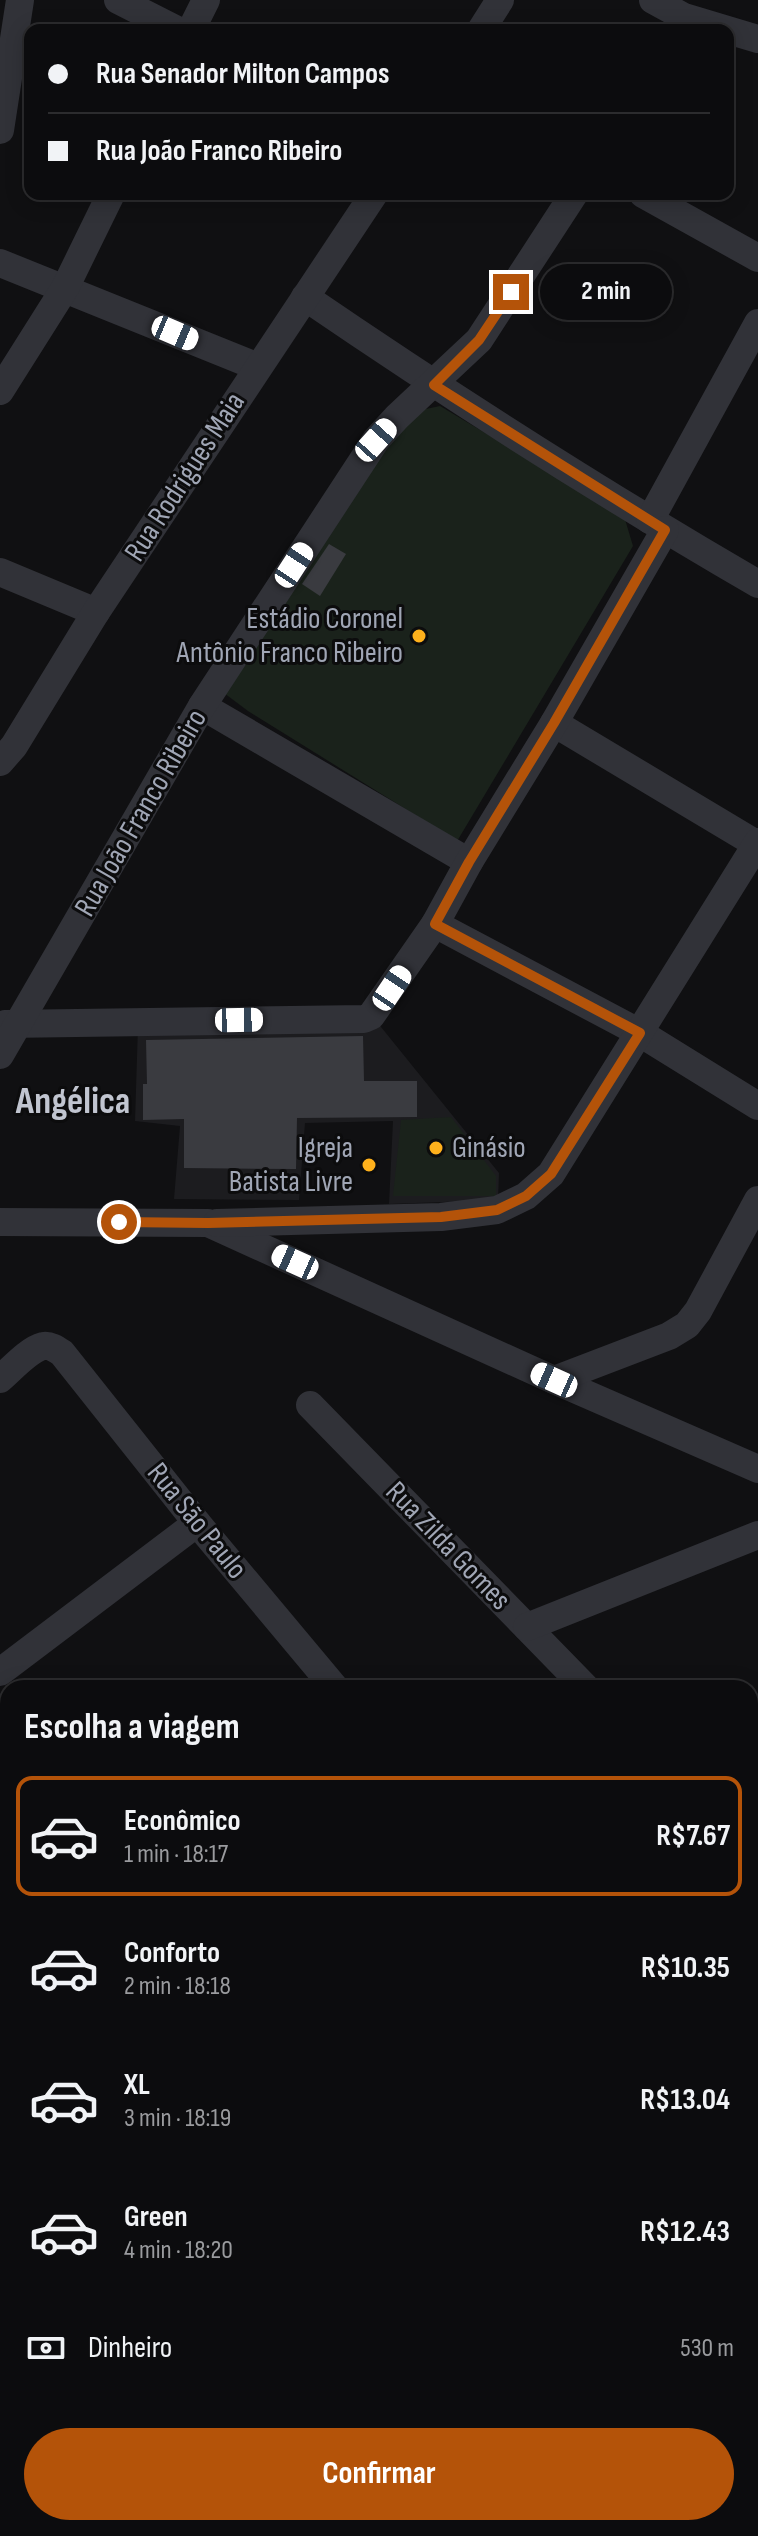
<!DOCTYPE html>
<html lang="pt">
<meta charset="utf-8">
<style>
:root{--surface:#0c0c0e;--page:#1a1a1c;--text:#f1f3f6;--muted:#9a9b9e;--line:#2c2c2e;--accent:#b45309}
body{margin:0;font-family:"Sofia Sans Condensed",sans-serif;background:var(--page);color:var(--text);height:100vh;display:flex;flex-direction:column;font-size:30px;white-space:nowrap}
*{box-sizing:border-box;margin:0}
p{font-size:26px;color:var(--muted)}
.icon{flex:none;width:44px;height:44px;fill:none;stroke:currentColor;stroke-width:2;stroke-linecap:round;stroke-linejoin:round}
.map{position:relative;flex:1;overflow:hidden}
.drawer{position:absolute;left:0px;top:1680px;width:758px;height:856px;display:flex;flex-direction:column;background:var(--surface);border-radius:24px 24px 0 0;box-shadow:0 4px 20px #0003,0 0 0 2px var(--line)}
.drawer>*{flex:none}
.top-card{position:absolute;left:24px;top:24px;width:710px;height:176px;border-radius:16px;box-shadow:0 4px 20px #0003,0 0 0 2px var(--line);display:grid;align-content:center;height:176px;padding:0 24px;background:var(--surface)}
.end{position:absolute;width:36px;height:36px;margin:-18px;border:10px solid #b45309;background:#fff;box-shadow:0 0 0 4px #fff}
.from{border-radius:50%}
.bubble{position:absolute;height:56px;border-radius:28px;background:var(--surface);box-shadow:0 4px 20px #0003,0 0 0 2px var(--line);font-size:26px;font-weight:700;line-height:56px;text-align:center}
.car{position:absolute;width:24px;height:48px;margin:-24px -12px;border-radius:10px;box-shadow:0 0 6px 2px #0007;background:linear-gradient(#fff 24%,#345 0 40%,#fff 0 76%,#345 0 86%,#fff 0)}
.top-card b{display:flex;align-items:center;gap:28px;height:76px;font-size:30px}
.top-card b+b{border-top:2px solid var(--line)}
.top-card i{width:20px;height:20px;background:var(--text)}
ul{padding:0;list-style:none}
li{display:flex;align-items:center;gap:24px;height:120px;margin:0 16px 12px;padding:0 8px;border:4px solid transparent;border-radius:16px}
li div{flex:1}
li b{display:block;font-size:30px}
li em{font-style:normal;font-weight:700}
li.selected{border-color:var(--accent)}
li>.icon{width:72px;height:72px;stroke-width:1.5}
h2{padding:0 24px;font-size:36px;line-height:96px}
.pay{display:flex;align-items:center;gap:20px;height:88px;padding:0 24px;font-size:30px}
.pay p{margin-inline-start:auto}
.cta{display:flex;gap:16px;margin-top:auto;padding:16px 24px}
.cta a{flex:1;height:92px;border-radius:48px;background:var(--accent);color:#fff;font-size:32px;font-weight:700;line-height:92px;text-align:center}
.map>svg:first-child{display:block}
.built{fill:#1c1c1f}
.green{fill:#1a221b}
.building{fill:#3a3b40}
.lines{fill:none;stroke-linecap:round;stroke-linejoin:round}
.minor{stroke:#313238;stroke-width:28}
.route{stroke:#b45309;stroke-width:10}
.poi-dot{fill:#ffb11c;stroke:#0c0c0d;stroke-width:3}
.labels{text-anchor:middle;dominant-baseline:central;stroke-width:6;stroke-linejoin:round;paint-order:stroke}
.street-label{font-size:30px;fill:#a0a6b5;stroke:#0c0c0d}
.poi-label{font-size:30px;fill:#a0a6b5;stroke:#0c0c0d;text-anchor:end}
.district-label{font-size:38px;font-weight:bold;fill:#c1c5d0;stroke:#0c0c0d}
</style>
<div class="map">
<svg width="758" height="2536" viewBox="0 0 758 2536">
<rect width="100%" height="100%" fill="#101012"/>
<polygon class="built" points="377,1022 499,1173 498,1200 389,1204 393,1121 305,1123 299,1200 174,1199 180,1126 135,1121 138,1026"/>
<g class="green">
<polygon points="440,406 624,516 633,546 456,843 433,826 248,711 224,693 407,413"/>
<polygon points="451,1117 496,1176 496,1196 393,1196 401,1120"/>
<polygon points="758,1826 758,1921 750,1906 750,1828"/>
</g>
<g class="building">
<polygon points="329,544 346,554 320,596 302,584"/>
<polygon points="363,1036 364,1081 417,1081 417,1117 297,1118 296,1169 184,1168 184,1119 143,1120 143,1084 147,1084 146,1040"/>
</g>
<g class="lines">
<g class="minor">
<polyline points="118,0 177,30"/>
<polyline points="653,0 684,17 758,39"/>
<polyline points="191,30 206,0"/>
<polyline points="481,30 500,0"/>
<polyline points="0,130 20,0"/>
<polyline points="643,194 758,258"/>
<polyline points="0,263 258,367"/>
<path d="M305,297C453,398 603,494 758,584"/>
<polyline points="0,391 65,288 111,194"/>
<polyline points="650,520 758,323"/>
<polyline points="0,572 96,612"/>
<polyline points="202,706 469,862"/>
<polyline points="554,723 758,845"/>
<polyline points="0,762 14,746 96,612 374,194"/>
<polyline points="435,924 640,1033 758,1106"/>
<polyline points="5,1024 364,1019 371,1016 435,924 469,862 554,723 665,530"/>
<polyline points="0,1055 202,706 376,440 397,417 479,340 574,194"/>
<polyline points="0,1222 208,1223 554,1380 758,1469"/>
<polyline points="217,1223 441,1217 497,1210 526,1196 551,1174 758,842"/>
<path d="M0,1379C12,1369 28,1350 43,1346C50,1345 56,1349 62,1353L197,1523L335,1688"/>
<polyline points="554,1380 669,1336 687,1325 698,1311 758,1200"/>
<polyline points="310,1405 586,1688"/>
<polyline points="527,1627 758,1535"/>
<polyline points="0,1672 197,1523"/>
<polyline points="750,1819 758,1817"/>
<polyline points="0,1955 8,1965"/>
<polyline points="750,1965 758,1958"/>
<polyline points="750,2139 758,2148"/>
<polyline points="750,2217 758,2210"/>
<polyline points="0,2225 8,2219"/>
<polyline points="0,2513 8,2527"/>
<polyline points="384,2528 385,2536"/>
<polyline points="542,2528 543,2536"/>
<polyline points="199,2536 209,2528"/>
</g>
</g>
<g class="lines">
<polyline class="route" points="119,1222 208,1223 441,1217 497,1210 526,1196 551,1174 640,1033 435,924 469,862 554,723 665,530 434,385 479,340 511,292"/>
</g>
<g class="poi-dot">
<circle cx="419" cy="636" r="8"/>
<circle cx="436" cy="1148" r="8"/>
<circle cx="369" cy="1165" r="8"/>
</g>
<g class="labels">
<g class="street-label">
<text transform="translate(185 477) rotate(-57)">Rua Rodrigues Maia</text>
<text transform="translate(141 813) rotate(-60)">Rua João Franco Ribeiro</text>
<text transform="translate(197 1521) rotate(51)">Rua São Paulo</text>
<text transform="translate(448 1546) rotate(46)">Rua Zilda Gomes</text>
</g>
<g class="poi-label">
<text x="403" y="619">Estádio Coronel<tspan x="403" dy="34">Antônio Franco Ribeiro</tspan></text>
<text x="353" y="1148">Igreja<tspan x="353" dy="34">Batista Livre</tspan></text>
<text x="452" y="1148" text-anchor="start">Ginásio</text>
</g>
<g class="district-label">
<text x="73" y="1101">Angélica</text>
</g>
</g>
</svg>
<i class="end from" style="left:119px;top:1222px"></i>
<i class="end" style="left:511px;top:292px"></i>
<div class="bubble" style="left:540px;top:264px;width:132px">2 min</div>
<i class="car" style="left:175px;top:333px;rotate:113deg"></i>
<i class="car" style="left:376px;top:440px;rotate:42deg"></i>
<i class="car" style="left:294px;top:565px;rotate:33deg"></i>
<i class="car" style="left:392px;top:988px;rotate:34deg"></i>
<i class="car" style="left:239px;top:1020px;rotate:89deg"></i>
<i class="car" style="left:295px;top:1262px;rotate:294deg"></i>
<i class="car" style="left:554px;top:1380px;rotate:294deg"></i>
<div class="top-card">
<b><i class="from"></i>Rua Senador Milton Campos</b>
<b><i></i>Rua João Franco Ribeiro</b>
</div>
<section class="drawer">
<h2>Escolha a viagem</h2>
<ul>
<li class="selected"><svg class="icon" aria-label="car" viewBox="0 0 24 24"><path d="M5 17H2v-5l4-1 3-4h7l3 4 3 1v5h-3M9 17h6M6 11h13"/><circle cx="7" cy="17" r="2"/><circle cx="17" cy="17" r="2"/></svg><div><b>Econômico</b><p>1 min · 18:17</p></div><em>R$7.67</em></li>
<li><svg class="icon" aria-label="car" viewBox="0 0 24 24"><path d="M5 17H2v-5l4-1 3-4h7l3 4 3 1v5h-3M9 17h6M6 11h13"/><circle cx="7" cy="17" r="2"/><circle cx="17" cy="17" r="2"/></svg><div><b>Conforto</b><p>2 min · 18:18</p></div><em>R$10.35</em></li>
<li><svg class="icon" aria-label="car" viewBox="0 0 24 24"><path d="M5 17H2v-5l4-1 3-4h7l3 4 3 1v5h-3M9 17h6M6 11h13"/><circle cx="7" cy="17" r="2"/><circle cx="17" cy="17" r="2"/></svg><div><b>XL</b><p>3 min · 18:19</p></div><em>R$13.04</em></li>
<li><svg class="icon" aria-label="car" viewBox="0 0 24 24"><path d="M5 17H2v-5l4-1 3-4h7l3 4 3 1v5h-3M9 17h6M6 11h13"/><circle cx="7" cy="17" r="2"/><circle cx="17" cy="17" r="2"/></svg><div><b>Green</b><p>4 min · 18:20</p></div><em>R$12.43</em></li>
</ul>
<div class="pay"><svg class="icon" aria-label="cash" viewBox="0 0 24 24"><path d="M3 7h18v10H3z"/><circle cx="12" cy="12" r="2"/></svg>Dinheiro<p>530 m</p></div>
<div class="cta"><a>Confirmar</a></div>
</section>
</div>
